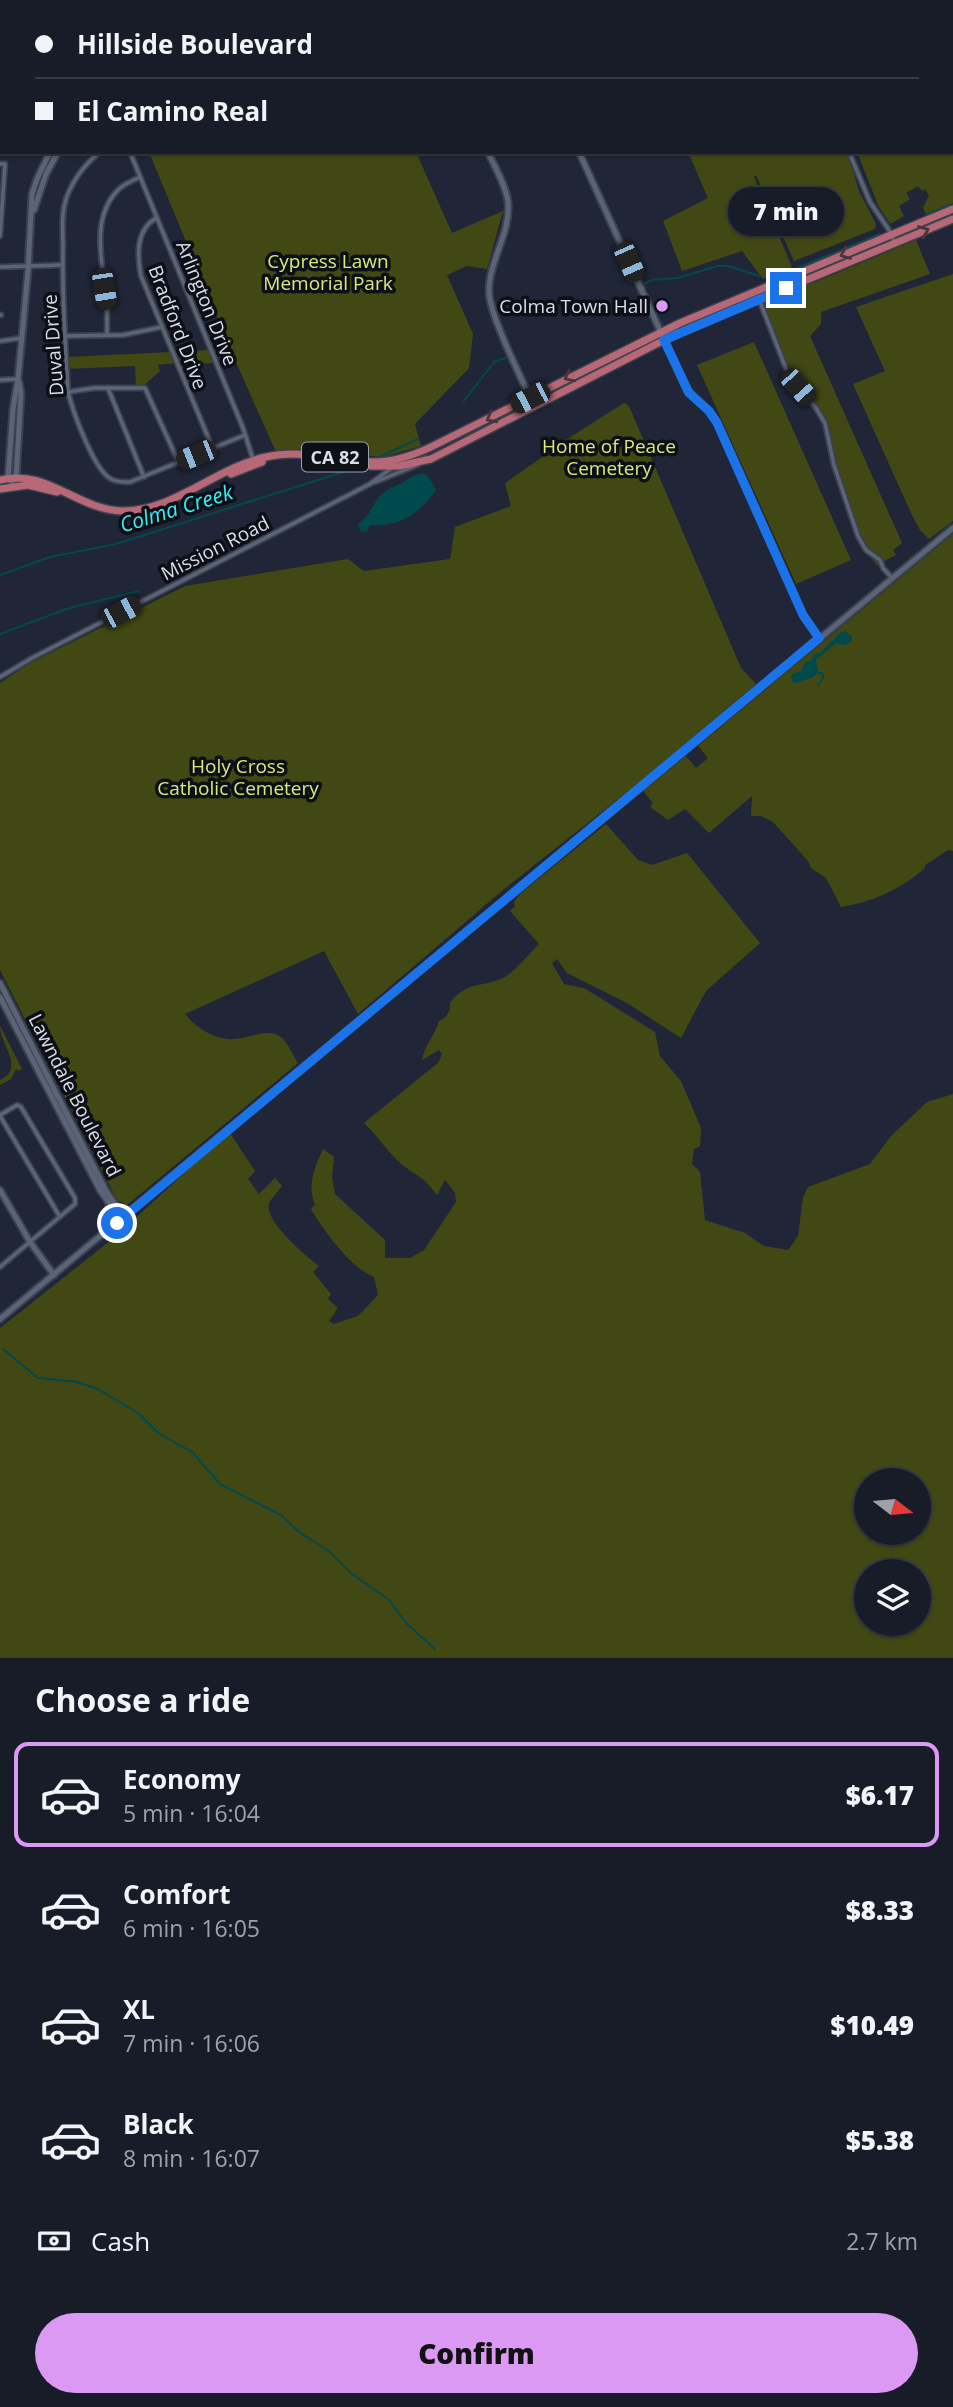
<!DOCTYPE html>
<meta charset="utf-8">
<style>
:root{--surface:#181c29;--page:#212531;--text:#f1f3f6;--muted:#9fa1a8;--line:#363a46;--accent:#dc99f4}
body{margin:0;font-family:"Open Sans",sans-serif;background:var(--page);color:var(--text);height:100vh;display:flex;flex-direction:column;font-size:26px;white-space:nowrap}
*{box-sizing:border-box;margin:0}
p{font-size:23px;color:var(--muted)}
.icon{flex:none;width:38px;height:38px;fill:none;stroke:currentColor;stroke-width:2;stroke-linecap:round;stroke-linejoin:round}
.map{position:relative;height:1658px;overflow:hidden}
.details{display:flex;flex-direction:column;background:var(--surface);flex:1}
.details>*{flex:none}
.banner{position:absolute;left:0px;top:0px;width:954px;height:154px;box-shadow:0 2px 5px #0004,0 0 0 2px var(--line);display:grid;align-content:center;height:154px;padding:0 35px;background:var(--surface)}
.needle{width:46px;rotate:106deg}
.fabs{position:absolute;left:854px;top:1468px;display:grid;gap:14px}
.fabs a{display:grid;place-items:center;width:77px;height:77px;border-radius:50%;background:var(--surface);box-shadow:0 2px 5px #0004,0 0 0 2px var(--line);font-size:35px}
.end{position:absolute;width:32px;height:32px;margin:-16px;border:9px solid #1a73e8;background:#fff;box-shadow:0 0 0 4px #fff}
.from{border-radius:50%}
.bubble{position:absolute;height:49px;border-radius:24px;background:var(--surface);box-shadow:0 2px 5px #0004,0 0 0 2px var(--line);font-size:23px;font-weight:800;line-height:49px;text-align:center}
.car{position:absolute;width:21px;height:42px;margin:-21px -10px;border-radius:9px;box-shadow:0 0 5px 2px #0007;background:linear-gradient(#222 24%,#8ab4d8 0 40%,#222 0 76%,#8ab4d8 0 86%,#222 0)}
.banner b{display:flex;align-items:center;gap:24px;height:66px;font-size:26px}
.banner b+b{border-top:2px solid var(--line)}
.banner i{width:18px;height:18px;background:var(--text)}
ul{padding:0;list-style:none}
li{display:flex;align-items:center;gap:21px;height:105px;margin:0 14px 10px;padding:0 21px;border:4px solid transparent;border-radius:14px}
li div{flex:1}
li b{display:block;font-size:26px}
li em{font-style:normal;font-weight:800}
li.current{border-color:var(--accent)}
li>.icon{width:63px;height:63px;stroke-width:1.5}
h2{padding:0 35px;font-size:32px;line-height:84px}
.pay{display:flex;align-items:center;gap:18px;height:77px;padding:0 35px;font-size:26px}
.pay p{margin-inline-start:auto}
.primary-button{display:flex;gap:14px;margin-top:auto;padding:14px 35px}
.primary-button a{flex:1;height:80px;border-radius:42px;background:var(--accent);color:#111;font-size:28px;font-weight:800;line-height:80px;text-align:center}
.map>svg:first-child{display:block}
.green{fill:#424813;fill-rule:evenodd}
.water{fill:#004a4d}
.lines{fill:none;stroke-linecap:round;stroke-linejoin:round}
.stream{stroke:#004a4d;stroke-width:2}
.street-casing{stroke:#3c414f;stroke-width:7}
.secondary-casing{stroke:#3c414f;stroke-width:9}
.primary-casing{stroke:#3c414f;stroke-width:10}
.street{stroke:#5b6376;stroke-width:3.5}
.secondary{stroke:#5b6376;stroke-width:5}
.primary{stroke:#b66877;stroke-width:7}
.oneway{stroke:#51333d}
.route{stroke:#1a73e8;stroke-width:9}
.poi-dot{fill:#dc99f4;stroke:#0d0f17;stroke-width:2.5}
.labels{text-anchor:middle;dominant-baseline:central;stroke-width:7;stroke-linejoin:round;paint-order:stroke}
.shield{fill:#0d0f17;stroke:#9ca0aa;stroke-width:2}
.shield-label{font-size:18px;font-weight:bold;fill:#d9dee9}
.park-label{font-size:19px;fill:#d9e97a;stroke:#0d0f17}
.street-label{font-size:19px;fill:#d9dee9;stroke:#0d0f17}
.poi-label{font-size:19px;fill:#d9dee9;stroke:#0d0f17;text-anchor:end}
.water-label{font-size:21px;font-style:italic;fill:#39eef5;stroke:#0d0f17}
</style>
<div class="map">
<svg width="953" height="1658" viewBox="0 0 953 1658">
<rect width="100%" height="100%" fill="#202637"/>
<g class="green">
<polygon points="107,0 305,0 306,2 109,2"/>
<polygon points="892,0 953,0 953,203 926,214 923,208 929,195 925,189 922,191 918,186 906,193 910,199 899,206 904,216 890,224 878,205 857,152 952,152 952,2 891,2"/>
<polygon points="149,152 416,152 452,233 503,211 487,269 467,266 447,275 473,334 469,368 415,424 421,446 382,457 305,449 275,450 236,362 221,362 216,350 230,348"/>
<polygon points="688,152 845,152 850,161 859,191 876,224 875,229 794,261 756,175 754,177 792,267 763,279 742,251 682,271 663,221 708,198"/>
<polygon points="916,240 930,274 821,312 821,324 810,336 902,543 893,550 896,555 877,565 858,542 848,506 834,473 824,421 789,374 763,300 818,281"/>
<polygon points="953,274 953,521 929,539 920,530 911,513 853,384 885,371 856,307"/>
<polygon points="754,342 851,560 796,584 697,365"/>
<polygon points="208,350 213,363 181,364 177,352"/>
<polygon points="172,352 176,363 158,365 160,371 142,387 136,386 135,366 66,369 66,357"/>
<path d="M624,403L629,406L741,668L756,684L637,784L503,890L358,1014L324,951L185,1014C199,1031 220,1043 242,1038C252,1036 265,1031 275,1034C286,1037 292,1054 298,1063L127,1205L117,1200L0,970V683L30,663L185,586L348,559L364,571L450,559L455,527L511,506L505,483L575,434Z"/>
<path d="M953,534V851L948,850L925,865V868C901,889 873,902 841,907L826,878L811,868L808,861L773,822L761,816H751L752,796L709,833L685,809L668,820L650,807L653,803L643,791L686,756L696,768L708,758L698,746Z"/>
<path d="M606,824L638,860L652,865L687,853L760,943L706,991L681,1038L627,1003L567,973L557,959L552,963L564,984L584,988L655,1032L660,1056L681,1081L701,1128L700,1146L694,1149L692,1164L700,1172L705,1220L745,1233L764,1246L788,1250L798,1236L803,1197L808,1187L870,1164L891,1136L927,1102L953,1094V1658H0V1328L115,1237L220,1140L230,1133L255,1171L248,1179L259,1194L275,1178L282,1186C278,1192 271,1198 269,1204C264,1221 306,1256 319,1266L313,1272L331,1294L328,1299L338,1308L329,1321L334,1324L358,1316L378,1295L374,1277C351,1268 323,1230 311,1209L315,1205C307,1186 314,1168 323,1149L334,1157L332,1177L335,1194L385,1240V1258H410L424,1250L456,1202L455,1193L445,1180L437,1195C423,1175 415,1176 399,1162C386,1150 377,1135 364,1123L439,1062L442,1053L439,1050L422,1060C424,1045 435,1036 439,1021C447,1017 451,1012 450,1003C466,982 480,987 501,979C512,975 530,953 539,944L510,911L515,906L514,902L521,893ZM866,1480H919V1533H866ZM866,1572H919V1624H866Z"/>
<path d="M0,1026L22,1069L18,1071L16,1069L11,1079L0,1085V1080C26,1068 0,1045 0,1026Z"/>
</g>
<g class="water">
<path d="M423,473L428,476L436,490C419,514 400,527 370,525L366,532L360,531L358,523C369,518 372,506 379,497C386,489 390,489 398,485C408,480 411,475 423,473Z"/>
<path d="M845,631L852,636V641L845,645L835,644L816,660L818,671L814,676C811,678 798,683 794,683L791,678L792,674L801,671L805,662L812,660L813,655L821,652L841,632Z"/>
</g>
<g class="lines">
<g class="stream">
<polyline points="926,215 953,204"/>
<polyline points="799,267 880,234"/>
<polyline points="645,284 651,280 678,278 717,266 728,266 760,276"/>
<polyline points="463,402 494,362 508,357"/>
<polyline points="375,459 418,439"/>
<polyline points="0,575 50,557 116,544 359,467"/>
<polyline points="0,634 69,608 139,591"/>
<polyline points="818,673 822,673"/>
<polyline points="818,685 823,678 823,674"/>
<polyline points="3,1349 38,1378 77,1382 98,1389 138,1413 158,1433 192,1452 220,1484 281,1515 299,1532 330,1552 351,1573 389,1600 406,1623 435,1649"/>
</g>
<defs>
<g id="street">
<polyline points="330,0 331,2"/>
<polyline points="778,2 779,0"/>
<polyline points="0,60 2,61"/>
<polyline points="0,97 2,97"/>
<path d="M100,152C84,165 73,179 66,199C61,214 63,231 63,247C62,295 65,344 68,392C73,412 92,464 108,477C114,482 122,482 130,482L245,435"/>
<polyline points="130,152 243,428 253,459"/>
<polyline points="849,152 870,202 889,230 895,243"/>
<polyline points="0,164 5,164 0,236"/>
<path d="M156,218C136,230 137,254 141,276L213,449"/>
<polyline points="0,267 63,265"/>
<polyline points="759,299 787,371 816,408 825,423 834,465 858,536 866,550 880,560 883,568 892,578"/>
<polyline points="0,315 1,315"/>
<path d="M107,335C107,326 107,317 107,308C105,271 88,222 117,191C123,184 132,181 140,177"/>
<polyline points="65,336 123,335 162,327"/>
<polyline points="0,341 22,338"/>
<polyline points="0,380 18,379"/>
<polyline points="108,388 144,477"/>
<polyline points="68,392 94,388 145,388 178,461"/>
<polyline points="375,482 417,465"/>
<polyline points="0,677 32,658 370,484 393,467"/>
<polyline points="0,1115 17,1105 21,1107 75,1198 75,1204 0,1267"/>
<polyline points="0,1116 60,1217"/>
</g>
<g id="secondary">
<polyline points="3,0 4,2"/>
<polyline points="12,0 13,2"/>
<polyline points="422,0 424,2"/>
<polyline points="432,0 433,2"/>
<polyline points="352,2 355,0"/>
<polyline points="365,2 369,0"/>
<polyline points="0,126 2,126"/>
<polyline points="0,133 2,133"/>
<path d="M488,152C495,168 506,185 508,202C511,233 489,260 489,291C489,315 523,381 534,406"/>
<polyline points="579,152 687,390 709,411 717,422 804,617 819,638"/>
<polyline points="34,210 46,174 58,152"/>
<polyline points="16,480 21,393 19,382"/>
<polyline points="14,486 8,478 13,409 18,379 28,271 32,194 37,179 50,152"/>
<polyline points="0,983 105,1189 124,1218"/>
<polyline points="0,997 100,1190 116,1213 124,1218"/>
<polyline points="0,1190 30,1242 54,1275"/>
<polyline points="0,1319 953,528"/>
</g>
<g id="primary">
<polyline points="371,466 399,466 431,459 674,335 953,219"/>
<polyline points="231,474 262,462"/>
<path d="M0,480C46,468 78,510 122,511C173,512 217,467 266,457C303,448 337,462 373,462C397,462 418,454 439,443L680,323L953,209"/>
<polyline points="0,489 28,485 57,492"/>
</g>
</defs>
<use href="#street" class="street-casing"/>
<use href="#secondary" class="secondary-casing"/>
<use href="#primary" class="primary-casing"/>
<use href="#street" class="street"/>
<use href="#secondary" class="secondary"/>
<use href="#primary" class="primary"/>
</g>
<defs><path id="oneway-chevron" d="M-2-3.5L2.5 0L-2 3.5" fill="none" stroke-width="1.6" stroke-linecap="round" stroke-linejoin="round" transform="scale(1.75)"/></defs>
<g class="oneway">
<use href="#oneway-chevron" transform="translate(924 231) rotate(-22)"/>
<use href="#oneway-chevron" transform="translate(845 254) rotate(158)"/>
<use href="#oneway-chevron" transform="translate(569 377) rotate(153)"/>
<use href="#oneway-chevron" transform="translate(491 418) rotate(153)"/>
</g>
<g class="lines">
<polyline class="route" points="117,1223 819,638 803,615 717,423 709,411 689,393 664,340 786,288"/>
</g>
<circle class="poi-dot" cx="662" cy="306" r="7"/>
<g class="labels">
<rect class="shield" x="302" y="442.5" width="66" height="29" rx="5"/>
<g class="shield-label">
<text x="335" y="457">CA 82</text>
</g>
<g class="park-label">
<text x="328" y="261">Cypress Lawn<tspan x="328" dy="22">Memorial Park</tspan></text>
<text x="609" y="446">Home of Peace<tspan x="609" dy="22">Cemetery</tspan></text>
<text x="238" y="766">Holy Cross<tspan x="238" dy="22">Catholic Cemetery</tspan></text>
</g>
<g class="street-label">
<text transform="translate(207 303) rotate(68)">Arlington Drive</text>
<text transform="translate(178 327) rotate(69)">Bradford Drive</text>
<text transform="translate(53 345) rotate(-94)">Duval Drive</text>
<text transform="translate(215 548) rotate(-27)">Mission Road</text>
<text transform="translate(75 1095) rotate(63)">Lawndale Boulevard</text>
</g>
<g class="poi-label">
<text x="648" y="306">Colma Town Hall</text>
</g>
<g class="water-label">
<text transform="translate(176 508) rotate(-17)">Colma Creek</text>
</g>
</g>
</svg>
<div class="fabs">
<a><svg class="needle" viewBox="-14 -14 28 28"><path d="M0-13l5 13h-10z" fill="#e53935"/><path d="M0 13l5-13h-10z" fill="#9fa1a8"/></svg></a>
<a><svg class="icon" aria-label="layers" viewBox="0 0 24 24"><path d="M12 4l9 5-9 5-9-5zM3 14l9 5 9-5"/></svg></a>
</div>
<i class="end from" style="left:117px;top:1223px"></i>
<i class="end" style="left:786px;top:288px"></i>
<div class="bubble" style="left:728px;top:187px;width:116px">7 min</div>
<i class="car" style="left:629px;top:262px;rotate:156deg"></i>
<i class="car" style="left:104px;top:289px;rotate:171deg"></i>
<i class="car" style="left:798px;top:387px;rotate:138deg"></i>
<i class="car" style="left:530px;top:398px;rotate:243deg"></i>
<i class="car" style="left:196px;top:455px;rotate:248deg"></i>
<i class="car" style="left:121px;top:612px;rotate:62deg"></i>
<div class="banner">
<b><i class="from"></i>Hillside Boulevard</b>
<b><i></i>El Camino Real</b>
</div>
</div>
<section class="details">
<h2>Choose a ride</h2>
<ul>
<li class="current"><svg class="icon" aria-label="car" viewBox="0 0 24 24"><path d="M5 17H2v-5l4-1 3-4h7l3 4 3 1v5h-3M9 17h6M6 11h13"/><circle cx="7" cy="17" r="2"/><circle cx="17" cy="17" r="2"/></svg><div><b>Economy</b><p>5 min · 16:04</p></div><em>$6.17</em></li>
<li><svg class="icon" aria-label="car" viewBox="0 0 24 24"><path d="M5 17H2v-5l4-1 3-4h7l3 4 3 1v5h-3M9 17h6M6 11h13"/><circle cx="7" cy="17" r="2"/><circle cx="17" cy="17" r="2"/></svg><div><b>Comfort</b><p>6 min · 16:05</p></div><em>$8.33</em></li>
<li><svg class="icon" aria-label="car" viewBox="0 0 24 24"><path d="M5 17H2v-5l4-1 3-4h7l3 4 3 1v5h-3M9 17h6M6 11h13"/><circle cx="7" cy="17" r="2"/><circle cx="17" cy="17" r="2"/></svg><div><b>XL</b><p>7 min · 16:06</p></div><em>$10.49</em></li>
<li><svg class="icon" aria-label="car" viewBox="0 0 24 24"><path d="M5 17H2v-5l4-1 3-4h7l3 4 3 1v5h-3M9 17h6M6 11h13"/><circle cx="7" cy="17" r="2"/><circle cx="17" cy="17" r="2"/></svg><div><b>Black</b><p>8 min · 16:07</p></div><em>$5.38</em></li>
</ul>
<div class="pay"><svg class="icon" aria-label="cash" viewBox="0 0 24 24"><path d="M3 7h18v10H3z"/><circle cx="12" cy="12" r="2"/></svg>Cash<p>2.7 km</p></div>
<div class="primary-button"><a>Confirm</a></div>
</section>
